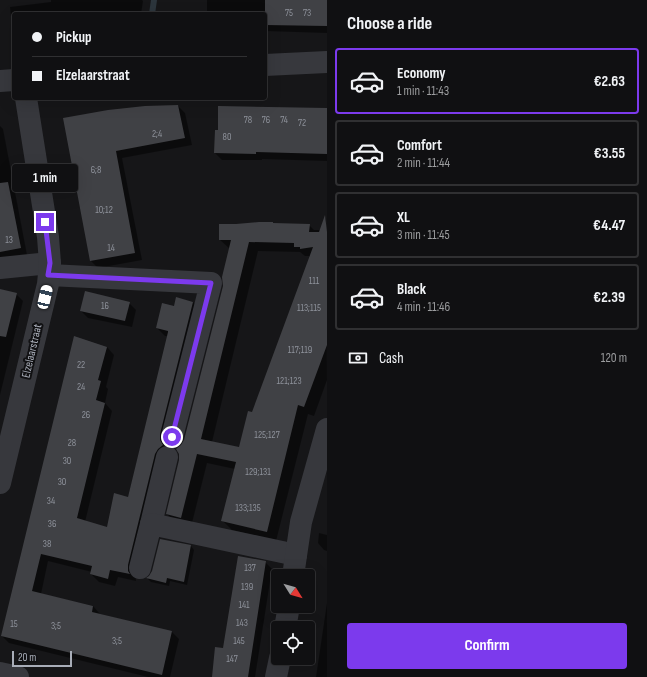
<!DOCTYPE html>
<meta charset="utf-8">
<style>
:root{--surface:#101012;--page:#19191b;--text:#f1f3f6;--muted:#9c9d9f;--line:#303032;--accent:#7c3aed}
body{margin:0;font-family:"Sofia Sans Condensed",sans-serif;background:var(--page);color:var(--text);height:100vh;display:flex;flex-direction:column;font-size:15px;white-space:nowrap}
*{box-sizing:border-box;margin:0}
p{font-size:13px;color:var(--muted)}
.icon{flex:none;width:22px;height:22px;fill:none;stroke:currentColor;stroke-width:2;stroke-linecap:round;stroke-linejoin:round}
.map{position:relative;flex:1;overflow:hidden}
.sheet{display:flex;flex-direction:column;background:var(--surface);width:320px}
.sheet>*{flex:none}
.banner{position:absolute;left:12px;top:12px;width:255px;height:88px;border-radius:4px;box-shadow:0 4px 16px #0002,0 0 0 1px var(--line);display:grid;align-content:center;height:88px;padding:0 20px;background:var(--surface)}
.needle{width:26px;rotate:127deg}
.controls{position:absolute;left:271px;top:569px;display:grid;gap:8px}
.controls a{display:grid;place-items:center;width:44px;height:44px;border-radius:4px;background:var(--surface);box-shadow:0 4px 16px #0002,0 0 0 1px var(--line);font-size:20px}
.scale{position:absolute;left:12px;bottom:10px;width:60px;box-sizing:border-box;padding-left:4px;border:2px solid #a8adb8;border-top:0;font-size:11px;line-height:14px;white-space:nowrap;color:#a8adb8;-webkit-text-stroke:3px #111113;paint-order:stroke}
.end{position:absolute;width:18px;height:18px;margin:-9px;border:5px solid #7c3aed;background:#fff;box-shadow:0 0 0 2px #fff}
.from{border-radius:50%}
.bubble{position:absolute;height:28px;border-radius:4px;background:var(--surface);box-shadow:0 4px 16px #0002,0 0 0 1px var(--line);font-size:13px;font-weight:700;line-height:28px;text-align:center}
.car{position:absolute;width:12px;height:24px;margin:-12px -6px;border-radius:5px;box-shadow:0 0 3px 1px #0007;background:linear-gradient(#fff 24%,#345 0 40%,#fff 0 76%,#345 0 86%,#fff 0)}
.banner b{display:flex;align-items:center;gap:14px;height:38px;font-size:15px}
.banner b+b{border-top:1px solid var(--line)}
.banner i{width:10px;height:10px;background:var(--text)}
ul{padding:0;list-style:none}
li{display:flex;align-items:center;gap:12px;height:66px;margin:0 8px 6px;padding:0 12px;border:2px solid var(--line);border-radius:4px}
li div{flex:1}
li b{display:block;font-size:15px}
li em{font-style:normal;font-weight:700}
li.on{border-color:var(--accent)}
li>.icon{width:36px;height:36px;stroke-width:1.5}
h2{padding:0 20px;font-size:18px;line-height:48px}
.pay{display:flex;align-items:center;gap:10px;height:44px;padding:0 20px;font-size:15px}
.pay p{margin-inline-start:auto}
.primary-button{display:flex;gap:8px;margin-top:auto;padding:8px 20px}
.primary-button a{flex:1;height:46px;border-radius:4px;background:var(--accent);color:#fff;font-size:16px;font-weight:700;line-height:46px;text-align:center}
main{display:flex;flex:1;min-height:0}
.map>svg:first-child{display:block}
.shadow{fill:#0007;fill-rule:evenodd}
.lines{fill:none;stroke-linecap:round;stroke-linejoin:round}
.stream{stroke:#2c353c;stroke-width:6}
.building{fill:#404145;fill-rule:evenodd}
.minor{stroke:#37383d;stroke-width:22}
.route{stroke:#7c3aed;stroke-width:5}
.labels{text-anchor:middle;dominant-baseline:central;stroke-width:4;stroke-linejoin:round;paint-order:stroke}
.number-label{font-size:10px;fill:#8e929b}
.street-label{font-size:12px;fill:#a8adb8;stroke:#111113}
</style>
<main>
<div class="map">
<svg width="327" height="677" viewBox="0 0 327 677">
<rect width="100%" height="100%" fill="#161618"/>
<g class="shadow">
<polygon points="51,0 142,0 143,1 141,14 14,14 14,45 10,7 51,2"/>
<polygon points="207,0 327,0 327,33 265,31 265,14 207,14"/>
<polygon points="178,106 185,113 192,145 122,158 142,260 98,268 91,261 65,119"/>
<polygon points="327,109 327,161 262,159 262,160 222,160 215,153"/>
<polygon points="0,126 3,129 27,255 0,260"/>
<path d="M326,217L327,380L314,416L308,414L276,541L232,530L222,520L235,469L207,463L191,527L177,524L167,514L224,286L230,249L220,240L309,225L314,230H321ZM258,251L300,252L305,256H309L310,258L240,448L212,442Z"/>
<polygon points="0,290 16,294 23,301 0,395"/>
<polygon points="177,298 193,302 201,310 167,449 135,573 136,581 118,577 115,586 99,582 91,574 92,572 48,561 41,594 93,606 100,614 172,632 179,639 170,677 148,677 9,643 2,636 107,347 114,355 106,387 108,389 105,403 112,411 85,522 108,528 128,498 168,336 165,336 157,328 175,307"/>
<polygon points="129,303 136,310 132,327 88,318 81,311"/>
<polygon points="319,533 327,535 327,551 324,550 318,543"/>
<polygon points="161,540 191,546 194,550 187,585 170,581 169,586 151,582 148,579 153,571"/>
<polygon points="265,562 272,569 255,677 213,677"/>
<polygon points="327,603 327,677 316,677"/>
</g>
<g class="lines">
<polyline class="stream" points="152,14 154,0"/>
</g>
<g class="building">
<polygon points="265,0 327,0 327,26 265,25"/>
<polygon points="178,105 185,138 116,151 135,253 90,261 63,118 108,110 145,106"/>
<polygon points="218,106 327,108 327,154 256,152 256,154 214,153 215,130 218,130"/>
<polygon points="8,182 21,248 0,252 0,183"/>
<path d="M325,215L327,232V345L304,407L298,405L267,532L221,521L236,462L197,454L181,518L166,514L179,460V454L176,449L181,445L184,440L223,286L222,277L231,240H219V224H236L259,222H273V223L310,224L309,232H319ZM249,242L294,243V247H300V249L313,247L252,412L248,411L239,447L201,439Z"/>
<polygon points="0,289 17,293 6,337 0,336"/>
<polygon points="85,291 130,302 125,321 80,311"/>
<polygon points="176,297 193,302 160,434 160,440 163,445 158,449 155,454 128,565 128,571 130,574 110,570 108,579 90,574 92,566 41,554 32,591 93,606 92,612 172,631 162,675 1,636 74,336 107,347 98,380 101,381 96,400 105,403 77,518 107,527 114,493 128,497 168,332 168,331 156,328 162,303 174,306"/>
<polygon points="160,539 191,545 184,582 167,578 166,583 146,578 149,576 152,571"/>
<polygon points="238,556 266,561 248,677 212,677 215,647 223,648"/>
</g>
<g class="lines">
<g class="minor">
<polyline points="265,65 327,62"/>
<polyline points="0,81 14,80"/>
<polyline points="0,268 50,263"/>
<polyline points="49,275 211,283 172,437"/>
<polyline points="0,483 48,284 50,263 48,237 26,98"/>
<polyline points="151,524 167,457"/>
<polyline points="140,568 151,524 296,555"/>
<polyline points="293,576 301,522 327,429"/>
<polyline points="285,628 289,606"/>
<polyline points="0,673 18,677"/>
<polyline points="276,677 280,658"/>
</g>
</g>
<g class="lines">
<polyline class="route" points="45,222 50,263 48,275 211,283 172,437"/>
</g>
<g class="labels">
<g class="number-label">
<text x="289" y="13">75</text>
<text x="307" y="13">73</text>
<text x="248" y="120">78</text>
<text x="266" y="120">76</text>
<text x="284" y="120">74</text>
<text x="302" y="123">72</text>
<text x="157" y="134">2;4</text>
<text x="227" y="137">80</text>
<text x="96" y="170">6;8</text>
<text x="104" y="210">10;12</text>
<text x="9" y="240">13</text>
<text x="111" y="248">14</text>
<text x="314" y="281">111</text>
<text x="105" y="306">16</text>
<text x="309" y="308">113;115</text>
<text x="300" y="350">117;119</text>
<text x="81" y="365">22</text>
<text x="289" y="381">121;123</text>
<text x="81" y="387">24</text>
<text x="86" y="415">26</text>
<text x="267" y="435">125;127</text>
<text x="72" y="443">28</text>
<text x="67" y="461">30</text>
<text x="258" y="472">129;131</text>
<text x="62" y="482">30</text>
<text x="51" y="501">34</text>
<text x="248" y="508">133;135</text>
<text x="52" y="524">36</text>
<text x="47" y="544">38</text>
<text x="250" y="568">137</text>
<text x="247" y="587">139</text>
<text x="244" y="605">141</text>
<text x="242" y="623">143</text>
<text x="14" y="624">15</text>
<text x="56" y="626">3;5</text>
<text x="117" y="641">3;5</text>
<text x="239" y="641">145</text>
<text x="232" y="659">147</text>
</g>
<g class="street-label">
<text transform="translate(32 351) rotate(-77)">Elzelaarstraat</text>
</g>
</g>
</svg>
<div class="controls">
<a><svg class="needle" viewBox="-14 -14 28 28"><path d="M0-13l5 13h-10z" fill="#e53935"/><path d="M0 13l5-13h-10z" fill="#9c9d9f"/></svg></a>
<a><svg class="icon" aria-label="locate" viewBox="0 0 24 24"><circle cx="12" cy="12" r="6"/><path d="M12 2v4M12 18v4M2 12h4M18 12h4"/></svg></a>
</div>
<div class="scale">20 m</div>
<i class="end from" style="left:172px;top:437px"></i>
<i class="end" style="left:45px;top:222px"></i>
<div class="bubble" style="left:12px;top:164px;width:66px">1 min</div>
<i class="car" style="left:45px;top:297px;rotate:13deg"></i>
<div class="banner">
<b><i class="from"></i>Pickup</b>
<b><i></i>Elzelaarstraat</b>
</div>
</div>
<section class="sheet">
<h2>Choose a ride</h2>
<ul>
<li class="on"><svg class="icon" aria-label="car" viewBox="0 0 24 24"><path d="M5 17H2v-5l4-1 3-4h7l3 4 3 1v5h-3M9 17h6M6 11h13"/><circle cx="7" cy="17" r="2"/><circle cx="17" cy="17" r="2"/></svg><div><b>Economy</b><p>1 min · 11:43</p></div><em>€2.63</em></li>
<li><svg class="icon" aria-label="car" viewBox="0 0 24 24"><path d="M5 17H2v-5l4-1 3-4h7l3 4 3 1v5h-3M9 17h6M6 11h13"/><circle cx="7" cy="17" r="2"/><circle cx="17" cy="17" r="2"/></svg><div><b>Comfort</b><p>2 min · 11:44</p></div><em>€3.55</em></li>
<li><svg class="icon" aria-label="car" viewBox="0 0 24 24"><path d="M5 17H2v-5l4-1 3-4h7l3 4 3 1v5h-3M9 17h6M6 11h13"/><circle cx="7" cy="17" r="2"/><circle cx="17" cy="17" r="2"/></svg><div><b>XL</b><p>3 min · 11:45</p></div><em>€4.47</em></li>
<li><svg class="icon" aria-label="car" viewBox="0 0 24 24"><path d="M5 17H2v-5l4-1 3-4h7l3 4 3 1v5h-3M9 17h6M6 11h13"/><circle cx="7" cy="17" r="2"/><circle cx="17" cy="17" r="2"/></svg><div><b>Black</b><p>4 min · 11:46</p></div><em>€2.39</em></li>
</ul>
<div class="pay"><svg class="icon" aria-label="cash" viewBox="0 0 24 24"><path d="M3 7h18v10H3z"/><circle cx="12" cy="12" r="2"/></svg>Cash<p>120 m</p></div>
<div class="primary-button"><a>Confirm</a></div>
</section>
</main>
